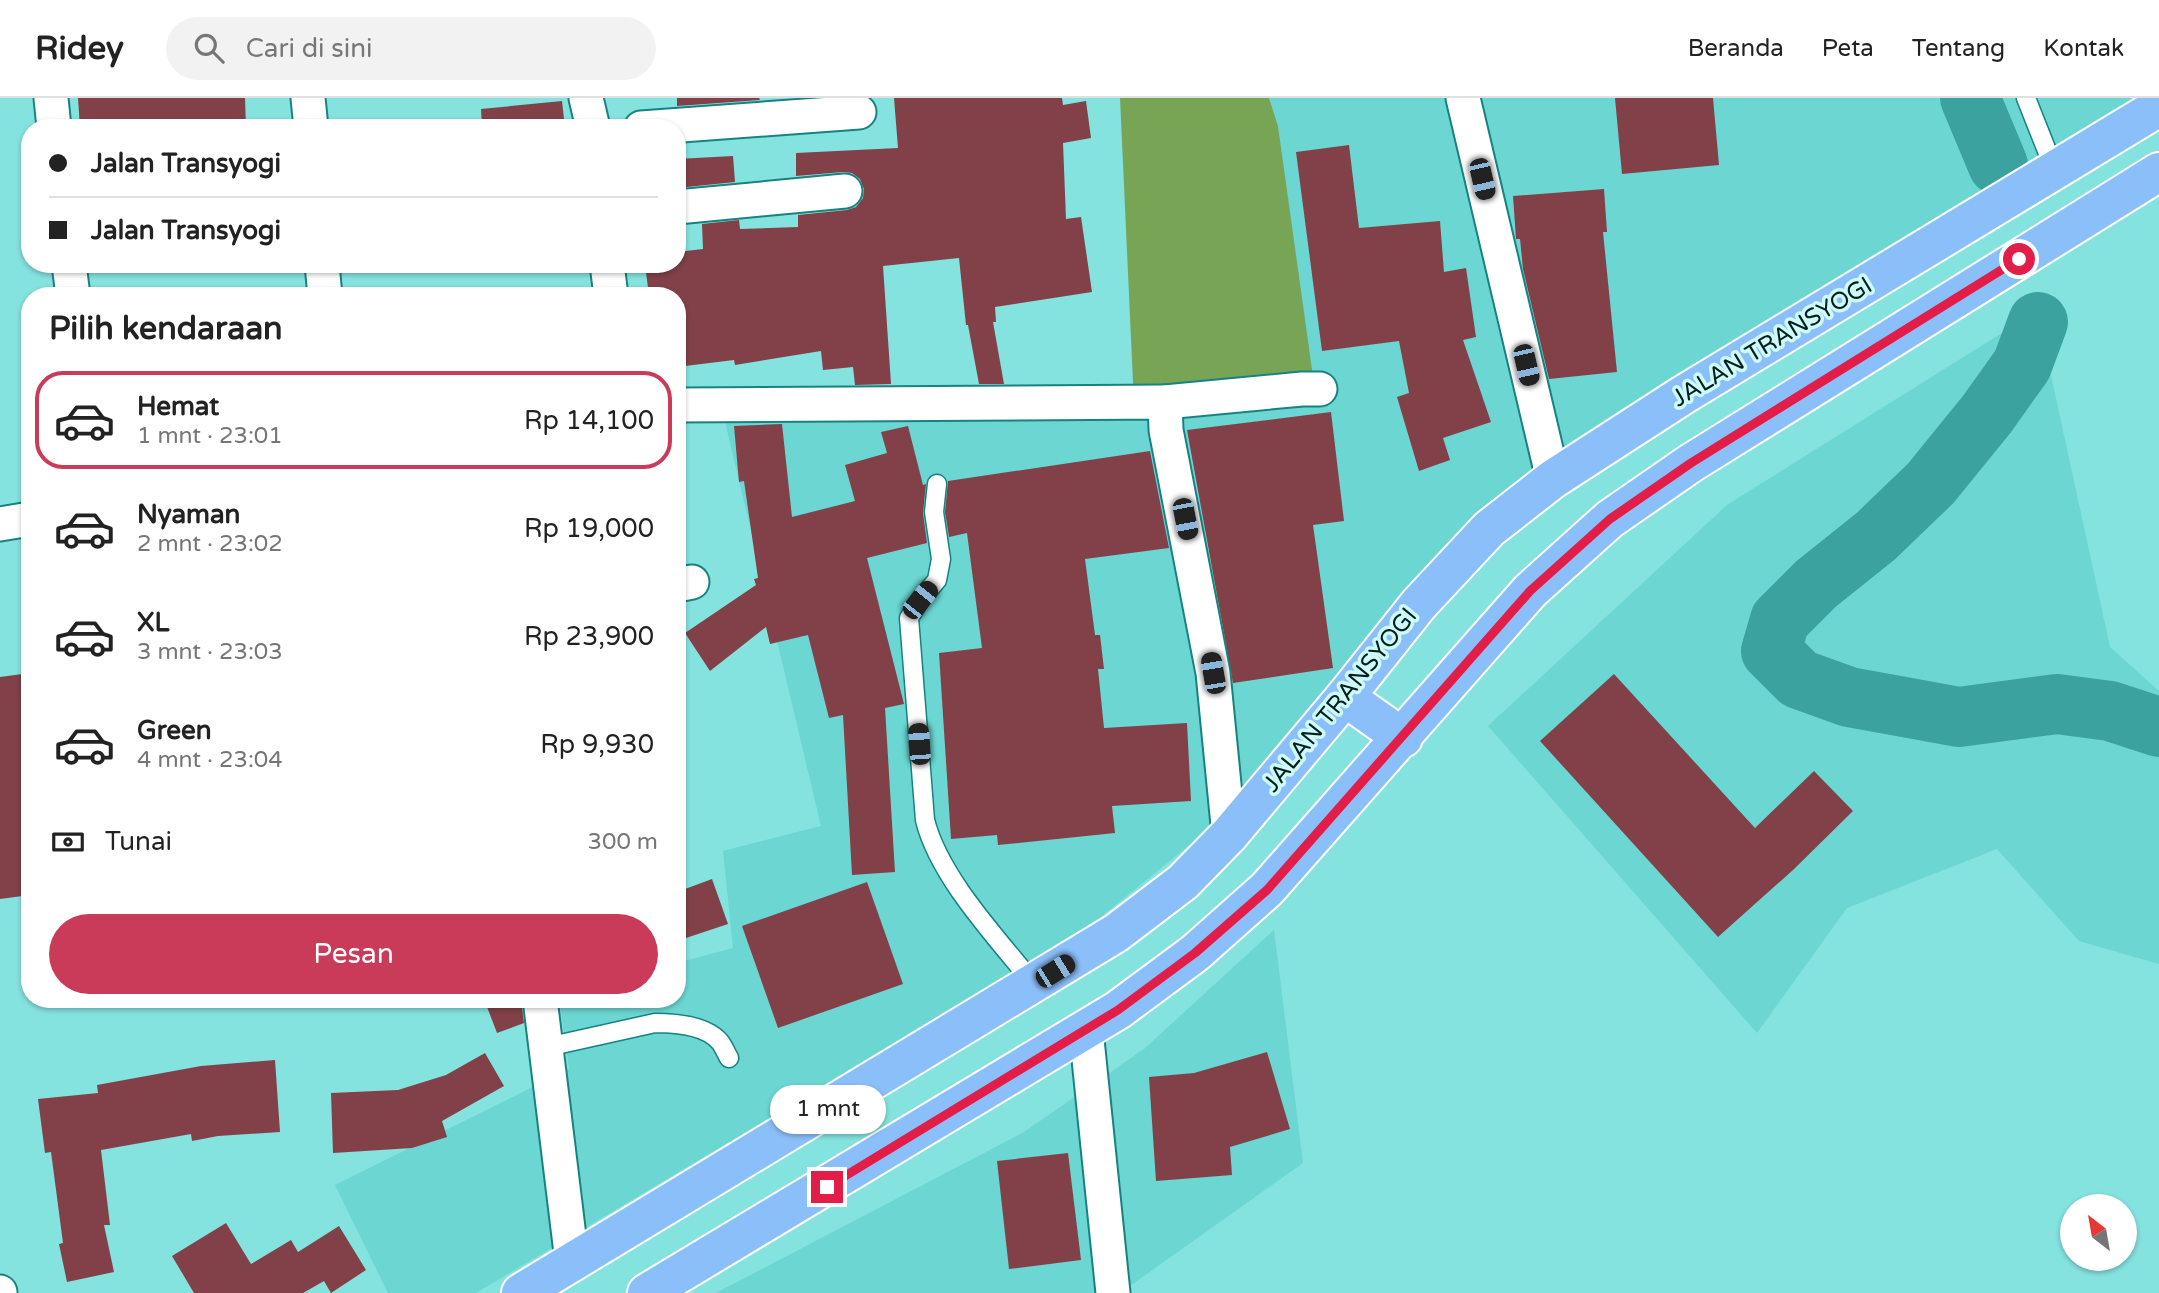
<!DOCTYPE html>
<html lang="id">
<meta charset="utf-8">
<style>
:root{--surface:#fff;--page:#f2f2f2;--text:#222;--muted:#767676;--line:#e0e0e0;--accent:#ca3a59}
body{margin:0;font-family:"Varela Round",sans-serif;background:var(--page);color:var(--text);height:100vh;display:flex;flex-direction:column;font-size:26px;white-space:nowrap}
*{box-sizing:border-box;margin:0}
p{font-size:23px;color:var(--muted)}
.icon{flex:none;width:38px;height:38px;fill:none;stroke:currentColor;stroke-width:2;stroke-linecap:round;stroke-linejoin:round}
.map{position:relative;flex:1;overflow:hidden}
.drawer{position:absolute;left:21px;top:189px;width:665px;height:721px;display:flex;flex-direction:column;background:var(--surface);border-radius:28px;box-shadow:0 2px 5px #0004}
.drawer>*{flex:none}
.guide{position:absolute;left:21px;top:21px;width:665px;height:154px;border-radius:28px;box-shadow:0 2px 5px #0004;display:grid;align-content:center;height:154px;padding:0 28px;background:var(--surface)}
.needle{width:46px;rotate:329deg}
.controls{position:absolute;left:2060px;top:1096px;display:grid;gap:14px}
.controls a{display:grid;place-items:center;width:77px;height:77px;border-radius:50%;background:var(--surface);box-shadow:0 2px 5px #0004;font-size:35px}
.end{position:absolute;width:32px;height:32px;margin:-16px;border:9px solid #e11d48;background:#fff;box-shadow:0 0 0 4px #fff}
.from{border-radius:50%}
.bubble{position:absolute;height:49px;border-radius:24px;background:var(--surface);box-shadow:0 2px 5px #0004;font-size:23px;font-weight:600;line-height:49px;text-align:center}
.car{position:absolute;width:21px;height:42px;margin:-21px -10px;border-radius:9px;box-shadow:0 0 5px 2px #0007;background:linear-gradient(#222 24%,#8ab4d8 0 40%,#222 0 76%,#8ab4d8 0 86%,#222 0)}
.guide b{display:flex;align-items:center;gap:24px;height:66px;font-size:26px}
.guide b+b{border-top:2px solid var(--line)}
.guide i{width:18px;height:18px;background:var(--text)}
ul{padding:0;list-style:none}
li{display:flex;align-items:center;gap:21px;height:98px;margin:0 14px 10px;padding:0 14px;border:4px solid transparent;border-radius:28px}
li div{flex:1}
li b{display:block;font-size:26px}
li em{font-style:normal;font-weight:600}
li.active{border-color:var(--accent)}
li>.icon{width:63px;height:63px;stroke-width:1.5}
h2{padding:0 28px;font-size:32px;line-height:84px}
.pay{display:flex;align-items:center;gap:18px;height:77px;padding:0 28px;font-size:26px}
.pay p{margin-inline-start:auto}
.action{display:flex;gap:14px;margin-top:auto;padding:14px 28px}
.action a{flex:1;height:80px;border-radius:42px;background:var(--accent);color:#fff;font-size:28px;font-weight:600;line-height:80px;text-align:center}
header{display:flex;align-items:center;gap:42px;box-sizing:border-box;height:98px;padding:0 35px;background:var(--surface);border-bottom:2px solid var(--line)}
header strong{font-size:33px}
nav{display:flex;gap:38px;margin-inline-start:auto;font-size:24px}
.search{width:490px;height:63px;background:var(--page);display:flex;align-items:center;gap:18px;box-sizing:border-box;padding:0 24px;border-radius:38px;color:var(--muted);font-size:26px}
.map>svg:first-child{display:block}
.built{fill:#6bd6d2}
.forest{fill:#78a456}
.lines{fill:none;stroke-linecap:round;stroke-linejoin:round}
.river{stroke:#3ba2a0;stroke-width:60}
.building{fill:#824149}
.lane-casing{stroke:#178381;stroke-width:21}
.street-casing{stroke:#178381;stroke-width:37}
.highway-casing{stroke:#fff;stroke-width:42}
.lane{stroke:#fff;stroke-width:18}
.street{stroke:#fff;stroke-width:33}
.highway{stroke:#8bbffa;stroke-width:38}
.route{stroke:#e11d48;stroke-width:9}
.labels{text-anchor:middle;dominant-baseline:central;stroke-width:7;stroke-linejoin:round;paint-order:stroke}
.street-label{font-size:24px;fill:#011f1f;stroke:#cefaf8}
</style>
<header>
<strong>Ridey</strong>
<div class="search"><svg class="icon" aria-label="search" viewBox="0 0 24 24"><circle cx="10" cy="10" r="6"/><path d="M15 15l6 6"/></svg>Cari di sini</div>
<nav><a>Beranda</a><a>Peta</a><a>Tentang</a><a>Kontak</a></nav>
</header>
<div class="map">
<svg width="2159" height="1195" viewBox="0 0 2159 1195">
<rect width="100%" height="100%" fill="#84e2df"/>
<g class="built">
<polygon points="1269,0 2136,0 1484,413 1235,710 1086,831 476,1195 388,1195 335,1087 569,971 559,901 677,901 677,865 733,850 723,753 821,728 718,294 1313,286 1278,28"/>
<polygon points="2037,213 2110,549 2159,593 2159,866 2079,843 1997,751 1847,810 1757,935 1488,628 1727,407"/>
<polygon points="1274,832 1303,1065 1120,1195 716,1195 1024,1034 1144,951"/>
</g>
<polygon class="forest" points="1120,0 1269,0 1278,28 1314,286 1134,306"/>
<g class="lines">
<g class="river">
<polyline points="1970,0 1998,67"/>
<polyline points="2038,224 2022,267 1987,316 1931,385 1876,438 1816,486 1780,522 1771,553 1799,581 1849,599 1959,619 2057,606 2110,613 2159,629"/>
</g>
</g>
<g class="building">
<polygon points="78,0 245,0 246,30 80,30"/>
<polygon points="677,0 759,0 760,2 677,8"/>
<polygon points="894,0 1062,0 1063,7 1086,3 1091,40 1063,45 1066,121 1081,119 1092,194 995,209 996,224 993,224 1004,286 979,286 968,227 966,227 959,160 883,168 891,286 855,287 853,269 823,272 821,253 735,267 734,262 677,269 677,198 649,198 645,166 677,166 677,154 703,151 702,126 739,122 740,131 798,129 798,117 847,112 856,109 863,100 864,91 860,81 852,75 843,74 796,78 796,55 898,50"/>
<polygon points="1615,0 1713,0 1719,67 1622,76"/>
<polygon points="562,3 565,30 482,30 481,11"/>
<polygon points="1349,47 1359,130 1440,123 1444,174 1466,170 1476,239 1463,242 1491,324 1443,340 1450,362 1419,373 1397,299 1409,295 1399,243 1322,253 1296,54"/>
<polygon points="733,58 735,84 677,90 677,61"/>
<polygon points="1604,91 1607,134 1603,134 1617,274 1549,281 1523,171 1520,141 1516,141 1513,98"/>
<polygon points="1331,314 1344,423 1313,427 1333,570 1233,585 1187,332"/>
<polygon points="782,326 792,419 855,403 845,367 887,355 881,334 908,328 923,387 926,386 923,415 927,445 867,460 904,606 885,610 895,774 852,777 843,617 829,620 808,537 770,546 766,529 710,573 685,535 756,487 754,481 758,480 744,383 739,384 734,328"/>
<polygon points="1150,353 1169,450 1085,461 1095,537 1100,537 1104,571 1098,571 1104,630 1187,625 1191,703 1112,708 1115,735 998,747 997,737 951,741 939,555 982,550 967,435 949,439 945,414 948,383"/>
<polygon points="30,575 30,797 0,801 0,579"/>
<polygon points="1614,576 1755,730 1814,673 1853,713 1793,772 1718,839 1540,643"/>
<polygon points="712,781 728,826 677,843 677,794"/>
<polygon points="867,784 903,886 778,930 742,828"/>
<polygon points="484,901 521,901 524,925 497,935"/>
<polygon points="1267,954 1290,1031 1230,1049 1232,1077 1156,1083 1149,979 1194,975"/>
<polygon points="485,955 504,988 442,1023 447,1039 412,1050 333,1055 331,995 398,992 446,977"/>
<polygon points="275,962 280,1034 218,1038 192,1043 191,1036 101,1052 110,1127 104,1127 114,1174 67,1184 59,1146 63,1145 51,1054 45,1055 38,1001 98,995 97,987 201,968"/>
<polygon points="1068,1055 1081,1162 1009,1171 997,1063"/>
<polygon points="226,1125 251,1166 291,1142 298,1154 339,1128 366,1172 331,1195 324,1183 303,1195 194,1195 172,1158"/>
</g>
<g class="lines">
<defs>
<g id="lane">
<polyline points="2026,0 2055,73"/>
<path d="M937,386L934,414L941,461L937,482L920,502L909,520L925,722C939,779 997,840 1034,886"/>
<path d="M547,949L655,925C676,925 706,927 720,944C724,949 726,955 729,960"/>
</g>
<g id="street">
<polyline points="51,0 54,30"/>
<polyline points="308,0 311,30"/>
<polyline points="586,0 593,30"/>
<polyline points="1463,0 1553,381"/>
<polyline points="641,30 859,14"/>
<polyline points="677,109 845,93"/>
<polyline points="69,166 73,198"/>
<polyline points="322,166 325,198"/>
<polyline points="607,166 611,198"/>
<polyline points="1165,304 1302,291 1320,291"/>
<polyline points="677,307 1165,304 1166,332 1213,575 1229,737"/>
<polyline points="0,426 30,421"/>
<polyline points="677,487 692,484"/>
<polyline points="540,901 572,1163"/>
<polyline points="1086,932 1113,1195"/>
<polyline points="0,1194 0,1195"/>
</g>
<g id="highway">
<polyline points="1345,599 1403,640"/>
<polyline points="521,1195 1116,835 1183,784 1229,737 1345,599 1419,506 1489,431 1553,381 1683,297 2159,9"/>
<polyline points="647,1195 1118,912 1195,855 1267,791 1530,493 1610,421 1691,365 2159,74"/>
</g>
</defs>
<use href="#lane" class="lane-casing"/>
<use href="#street" class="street-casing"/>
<use href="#highway" class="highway-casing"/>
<use href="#lane" class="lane"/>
<use href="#street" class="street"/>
<use href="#highway" class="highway"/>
</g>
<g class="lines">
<polyline class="route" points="827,1089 1118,912 1195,855 1267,792 1530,493 1610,421 1691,365 2019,161"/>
</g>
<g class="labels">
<g class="street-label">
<text transform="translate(1772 244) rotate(-31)">JALAN TRANSYOGI</text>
<text transform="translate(1340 602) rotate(-51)">JALAN TRANSYOGI</text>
</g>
</g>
</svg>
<div class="controls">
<a><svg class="needle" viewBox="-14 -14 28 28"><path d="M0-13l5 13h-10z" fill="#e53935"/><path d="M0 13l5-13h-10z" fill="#767676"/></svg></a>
</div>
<i class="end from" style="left:2019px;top:161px"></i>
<i class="end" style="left:827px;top:1089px"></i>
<div class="bubble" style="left:770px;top:987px;width:116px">1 mnt</div>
<i class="car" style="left:1482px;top:81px;rotate:167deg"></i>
<i class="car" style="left:1526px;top:267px;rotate:167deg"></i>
<i class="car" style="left:1185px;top:421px;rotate:169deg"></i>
<i class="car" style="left:920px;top:502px;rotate:39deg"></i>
<i class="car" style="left:1213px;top:575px;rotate:350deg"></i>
<i class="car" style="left:919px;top:646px;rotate:356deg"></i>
<i class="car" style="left:1055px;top:873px;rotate:58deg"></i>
<div class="guide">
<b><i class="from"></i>Jalan Transyogi</b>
<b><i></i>Jalan Transyogi</b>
</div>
<section class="drawer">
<h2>Pilih kendaraan</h2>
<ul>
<li class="active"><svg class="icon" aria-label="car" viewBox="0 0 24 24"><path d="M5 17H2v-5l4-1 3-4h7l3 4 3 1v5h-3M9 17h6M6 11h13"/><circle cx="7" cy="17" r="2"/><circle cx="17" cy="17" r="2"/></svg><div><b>Hemat</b><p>1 mnt · 23:01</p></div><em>Rp 14,100</em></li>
<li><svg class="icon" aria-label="car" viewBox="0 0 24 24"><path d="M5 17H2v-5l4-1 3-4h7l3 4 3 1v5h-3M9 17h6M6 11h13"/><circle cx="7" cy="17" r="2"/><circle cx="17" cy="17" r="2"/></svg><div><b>Nyaman</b><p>2 mnt · 23:02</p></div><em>Rp 19,000</em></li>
<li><svg class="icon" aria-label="car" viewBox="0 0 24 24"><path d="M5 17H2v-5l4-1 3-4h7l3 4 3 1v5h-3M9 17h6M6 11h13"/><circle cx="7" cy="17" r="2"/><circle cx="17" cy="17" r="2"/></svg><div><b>XL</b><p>3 mnt · 23:03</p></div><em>Rp 23,900</em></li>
<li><svg class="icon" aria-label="car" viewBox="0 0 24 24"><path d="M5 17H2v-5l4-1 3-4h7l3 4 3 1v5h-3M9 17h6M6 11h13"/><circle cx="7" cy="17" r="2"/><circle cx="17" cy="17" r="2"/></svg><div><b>Green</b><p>4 mnt · 23:04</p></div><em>Rp 9,930</em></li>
</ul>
<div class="pay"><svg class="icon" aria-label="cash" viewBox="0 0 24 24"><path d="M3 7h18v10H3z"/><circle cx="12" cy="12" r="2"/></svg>Tunai<p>300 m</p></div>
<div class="action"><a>Pesan</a></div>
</section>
</div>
